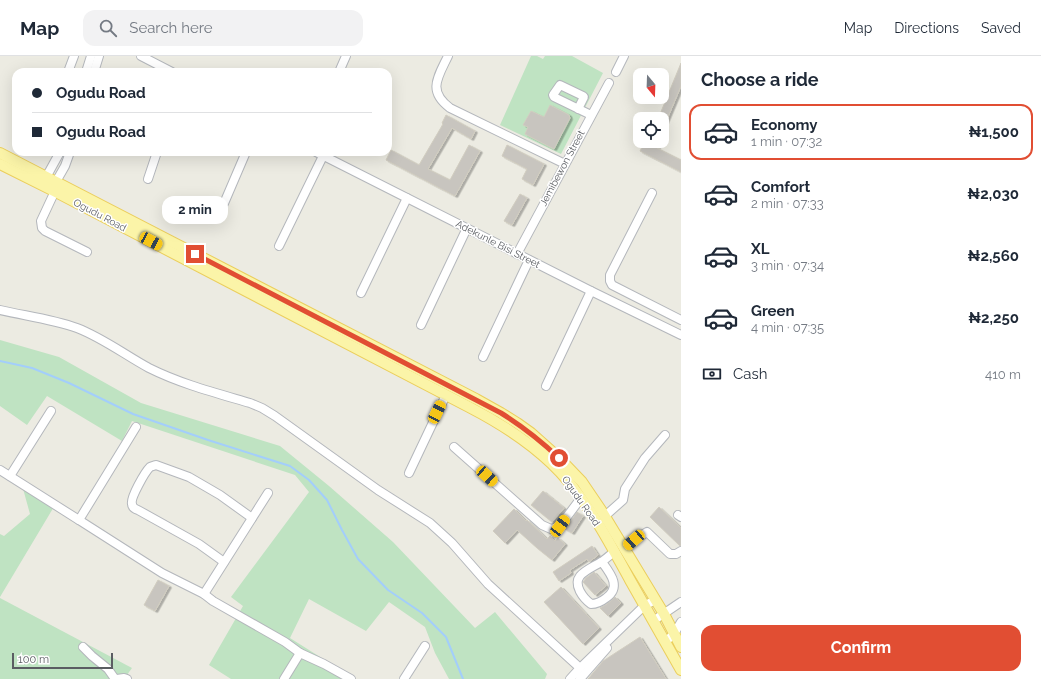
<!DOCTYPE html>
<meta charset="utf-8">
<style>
:root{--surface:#fff;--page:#f2f2f3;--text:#1f2937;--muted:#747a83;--line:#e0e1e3;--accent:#e14e33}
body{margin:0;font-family:Raleway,sans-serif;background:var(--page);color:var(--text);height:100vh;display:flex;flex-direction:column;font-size:15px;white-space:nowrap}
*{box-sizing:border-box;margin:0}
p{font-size:13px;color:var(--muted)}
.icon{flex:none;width:22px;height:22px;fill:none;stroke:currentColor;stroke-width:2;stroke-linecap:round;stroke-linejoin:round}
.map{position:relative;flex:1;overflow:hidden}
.details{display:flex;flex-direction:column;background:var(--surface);width:360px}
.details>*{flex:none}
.banner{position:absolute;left:12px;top:12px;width:380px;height:88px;border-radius:12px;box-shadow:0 4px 16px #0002;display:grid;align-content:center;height:88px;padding:0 20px;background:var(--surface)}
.needle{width:26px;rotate:161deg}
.tools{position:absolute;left:633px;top:12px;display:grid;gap:8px}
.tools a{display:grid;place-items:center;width:36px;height:36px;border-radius:8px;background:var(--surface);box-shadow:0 4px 16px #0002;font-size:20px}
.scale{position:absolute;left:12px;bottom:10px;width:101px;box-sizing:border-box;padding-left:4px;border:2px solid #5a5d62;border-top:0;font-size:11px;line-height:14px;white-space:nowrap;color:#5a5d62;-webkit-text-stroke:3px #fff;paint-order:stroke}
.end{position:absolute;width:18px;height:18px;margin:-9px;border:5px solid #e14e33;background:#fff;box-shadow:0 0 0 2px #fff}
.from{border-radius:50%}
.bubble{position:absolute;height:28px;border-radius:12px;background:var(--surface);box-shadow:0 4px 16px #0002;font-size:13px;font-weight:700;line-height:28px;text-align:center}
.car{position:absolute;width:12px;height:24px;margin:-12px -6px;border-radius:5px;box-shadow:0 0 3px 1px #0007;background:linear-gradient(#f5c518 24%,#345 0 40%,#f5c518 0 76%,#345 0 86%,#f5c518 0)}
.banner b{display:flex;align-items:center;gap:14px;height:38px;font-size:15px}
.banner b+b{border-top:1px solid var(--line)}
.banner i{width:10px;height:10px;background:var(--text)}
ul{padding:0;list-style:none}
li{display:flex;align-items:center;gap:12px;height:56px;margin:0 8px 6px;padding:0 12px;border:2px solid transparent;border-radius:12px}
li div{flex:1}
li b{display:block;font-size:15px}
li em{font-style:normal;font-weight:700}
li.selected{border-color:var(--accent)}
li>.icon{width:36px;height:36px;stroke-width:1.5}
h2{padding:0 20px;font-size:18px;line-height:48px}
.pay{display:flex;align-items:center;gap:10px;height:44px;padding:0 20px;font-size:15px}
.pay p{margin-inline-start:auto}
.button{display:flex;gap:8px;margin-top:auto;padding:8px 20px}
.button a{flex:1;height:46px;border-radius:12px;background:var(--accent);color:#fff;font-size:16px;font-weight:700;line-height:46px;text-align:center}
header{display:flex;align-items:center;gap:24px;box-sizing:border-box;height:56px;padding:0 20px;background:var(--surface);border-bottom:1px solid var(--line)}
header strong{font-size:19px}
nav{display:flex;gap:22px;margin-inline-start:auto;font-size:14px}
.search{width:280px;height:36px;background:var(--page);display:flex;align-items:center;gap:10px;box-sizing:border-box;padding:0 14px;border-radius:12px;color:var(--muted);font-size:15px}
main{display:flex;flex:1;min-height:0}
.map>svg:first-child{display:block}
.green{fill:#bfe3c2}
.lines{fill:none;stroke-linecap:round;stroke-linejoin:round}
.stream{stroke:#a3cefb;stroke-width:2}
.building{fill:#c8c5bf;stroke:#d1cdc0;filter:url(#shadow)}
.minor-casing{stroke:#b4b7bc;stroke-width:10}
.major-casing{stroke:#ebce5c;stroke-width:12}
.minor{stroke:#fff;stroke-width:8}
.major{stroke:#fbf4a8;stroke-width:10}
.route{stroke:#e14e33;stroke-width:5}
.labels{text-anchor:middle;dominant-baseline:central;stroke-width:3;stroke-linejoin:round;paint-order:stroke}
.street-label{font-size:10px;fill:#5a5d62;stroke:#fff}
</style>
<header>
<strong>Map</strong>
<div class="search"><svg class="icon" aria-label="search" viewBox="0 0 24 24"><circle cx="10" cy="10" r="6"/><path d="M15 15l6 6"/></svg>Search here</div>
<nav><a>Map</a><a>Directions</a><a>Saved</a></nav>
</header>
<main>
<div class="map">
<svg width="681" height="623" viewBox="0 0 681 623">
<defs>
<filter id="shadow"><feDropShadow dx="2.5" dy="1.5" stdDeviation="0" flood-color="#0004"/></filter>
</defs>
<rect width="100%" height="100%" fill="#ecebe2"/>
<g class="green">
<polygon points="531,0 537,0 543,3 545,0 572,0 603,17 561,98 500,69"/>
<polygon points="0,284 59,301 141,347 280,390 329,430 393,486 475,572 495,556 547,618 545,623 449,623 435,597 425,571 389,546 366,575 309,543 290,582 355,623 231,623 209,609 243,550 231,541 309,436 295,419 132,365 122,385 47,340 27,369 0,350"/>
<polygon points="22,429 55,449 0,541 0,478 4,480 30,458"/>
<polygon points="0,542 132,612 124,623 0,623"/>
</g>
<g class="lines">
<polyline class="stream" points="0,305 32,312 69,327 133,358 208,384 290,410 309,424 327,444 342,474 358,503 388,534 422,557 446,581 463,623"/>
</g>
<g class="building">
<polygon points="681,7 681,30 662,75 662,63 658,63"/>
<polygon points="550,49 569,59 570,62 554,93 525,78 528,71 523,69 531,55 544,61"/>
<polygon points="446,59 475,75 471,83 452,72 428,113 450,124 469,89 480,95 455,140 386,104 391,94 419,109 443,68 442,67"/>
<polygon points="645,85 661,85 657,92 681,104 681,116 640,95"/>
<polygon points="507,89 544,108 533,129 522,123 527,113 502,100"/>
<polygon points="520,138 527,142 512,169 504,165"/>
<polygon points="543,435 564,452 552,466 531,449"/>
<polygon points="659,451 681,472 681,490 680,490 650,461"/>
<polygon points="514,453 526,465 527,464 547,483 550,480 555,485 558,482 565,488 552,504 537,492 517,474 505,487 493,475"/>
<polygon points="577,456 583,460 572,477 565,473"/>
<polygon points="592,490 598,499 589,506 587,503 570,514 571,517 559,525 553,516"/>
<polygon points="594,516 606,530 595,539 583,526 586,522"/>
<polygon points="158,524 169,530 155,555 144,549"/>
<polygon points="561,531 599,572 583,588 544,546"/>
<polygon points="615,541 621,547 608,560 600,552 607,548"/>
<polygon points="640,581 666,623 588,623 603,605"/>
</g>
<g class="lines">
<defs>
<g id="minor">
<polyline points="141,0 172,16"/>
<path d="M448,0C438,21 427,35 450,52L565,108"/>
<polyline points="68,16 74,0"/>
<polyline points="86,16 91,0"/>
<polyline points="94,16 99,0"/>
<polyline points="339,16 346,0"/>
<polyline points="616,16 624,0"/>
<polyline points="578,53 584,41 583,40 560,29 553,39 554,41 591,59"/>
<polyline points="316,96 591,235 681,279"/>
<polyline points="148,123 157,96"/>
<polyline points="44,125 60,96"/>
<polyline points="53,131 65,110 70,96"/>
<polyline points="55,135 41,165 42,172 45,175 87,196"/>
<polyline points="652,137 610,219 610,225 612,229 681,264"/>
<polyline points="219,159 246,96"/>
<polyline points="279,190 323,100"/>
<polyline points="517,198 609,27"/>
<polyline points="361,237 407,142"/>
<path d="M0,254C26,260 52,263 77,272C103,282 125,299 149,312C181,328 216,337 250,347L262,352L275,360L378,434L430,467L452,487L488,528L580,612"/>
<polyline points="421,269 467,172"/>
<polyline points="483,301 529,204"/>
<polyline points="546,330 591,235"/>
<polyline points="454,391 542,469 551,473 560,470 581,442"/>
<polyline points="0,414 79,464 136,371"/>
<polyline points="409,417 446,339"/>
<polyline points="10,420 51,355"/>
<polyline points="678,459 681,461"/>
<polyline points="605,460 623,444 625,433 645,402 665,379"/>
<polyline points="79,464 162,517 204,538 213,545 285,586 300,597 324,608 351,623"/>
<polyline points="624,493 634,484 647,476 670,498 676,498 681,495"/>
<path d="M224,506L199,488L138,454C135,453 132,451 132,448C130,442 145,416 150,411C152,410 153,410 156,409L189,421L220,439L252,462"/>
<path d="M602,506C610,517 622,531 606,542C601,546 596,548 591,548C583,542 573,529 580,520C585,514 595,510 601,506C606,503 610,499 614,496"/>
<polyline points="204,538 268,437"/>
<polyline points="653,565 681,546"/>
<polyline points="665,586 674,578 681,566"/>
<polyline points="83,591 92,600 108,613 115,623"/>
<polyline points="117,623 124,622 127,623"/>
<polyline points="284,623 300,597"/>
<polyline points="404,623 425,590"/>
<polyline points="570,623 580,612 644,550 655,544"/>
<polyline points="580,623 607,592"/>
</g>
<g id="major">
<polyline points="0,97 476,343 501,357 517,367 531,377 559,402 582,426 601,454 664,558 681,591"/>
<path d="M0,108L52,134L469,351C498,366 527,384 551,407C585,439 608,484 630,524C647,554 664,584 681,614"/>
</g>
</defs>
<use href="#minor" class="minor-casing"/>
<use href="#major" class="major-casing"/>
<use href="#minor" class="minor"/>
<use href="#major" class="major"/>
</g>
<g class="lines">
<path class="route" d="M195,198L501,357C522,370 541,385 559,402"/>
</g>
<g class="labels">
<g class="street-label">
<text transform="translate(562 112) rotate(-62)">Jemibewon Street</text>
<text transform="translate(100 159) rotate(28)">Ogudu Road</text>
<text transform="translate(498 188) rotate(27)">Adekunle Bisi Street</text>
<text transform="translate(581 445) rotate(55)">Ogudu Road</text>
</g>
</g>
</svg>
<div class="tools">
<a><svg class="needle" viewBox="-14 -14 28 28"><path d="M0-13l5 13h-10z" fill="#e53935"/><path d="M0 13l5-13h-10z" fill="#747a83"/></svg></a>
<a><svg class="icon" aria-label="locate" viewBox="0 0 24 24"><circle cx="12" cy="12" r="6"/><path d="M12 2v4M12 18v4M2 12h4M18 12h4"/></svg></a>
</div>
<div class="scale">100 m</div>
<i class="end from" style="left:559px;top:402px"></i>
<i class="end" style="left:195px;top:198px"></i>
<div class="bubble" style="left:162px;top:140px;width:66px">2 min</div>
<i class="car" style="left:151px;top:185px;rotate:118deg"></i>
<i class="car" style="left:437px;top:356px;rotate:26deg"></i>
<i class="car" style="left:487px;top:420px;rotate:132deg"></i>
<i class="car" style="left:560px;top:470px;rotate:37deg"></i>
<i class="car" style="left:634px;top:484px;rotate:229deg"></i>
<div class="banner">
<b><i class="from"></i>Ogudu Road</b>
<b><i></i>Ogudu Road</b>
</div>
</div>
<section class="details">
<h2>Choose a ride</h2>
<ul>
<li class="selected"><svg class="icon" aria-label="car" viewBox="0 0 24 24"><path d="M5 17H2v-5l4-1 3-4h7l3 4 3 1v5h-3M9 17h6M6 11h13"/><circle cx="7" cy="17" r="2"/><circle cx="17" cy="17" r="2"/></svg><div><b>Economy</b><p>1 min · 07:32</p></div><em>₦1,500</em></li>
<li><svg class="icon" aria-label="car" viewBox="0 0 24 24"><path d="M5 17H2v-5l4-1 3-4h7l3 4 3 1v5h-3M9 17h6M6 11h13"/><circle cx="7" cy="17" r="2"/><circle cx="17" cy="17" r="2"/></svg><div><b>Comfort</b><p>2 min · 07:33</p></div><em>₦2,030</em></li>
<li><svg class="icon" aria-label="car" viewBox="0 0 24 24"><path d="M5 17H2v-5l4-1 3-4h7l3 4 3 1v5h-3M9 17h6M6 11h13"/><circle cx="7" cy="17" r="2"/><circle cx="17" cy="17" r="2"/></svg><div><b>XL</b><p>3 min · 07:34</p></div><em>₦2,560</em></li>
<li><svg class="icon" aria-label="car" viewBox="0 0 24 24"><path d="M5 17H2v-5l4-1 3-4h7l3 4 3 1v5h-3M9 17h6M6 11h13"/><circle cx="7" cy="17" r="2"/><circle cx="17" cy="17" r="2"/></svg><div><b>Green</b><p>4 min · 07:35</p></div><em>₦2,250</em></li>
</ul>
<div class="pay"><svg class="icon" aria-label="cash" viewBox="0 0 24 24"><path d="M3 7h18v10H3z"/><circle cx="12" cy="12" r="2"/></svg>Cash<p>410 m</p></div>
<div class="button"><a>Confirm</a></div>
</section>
</main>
